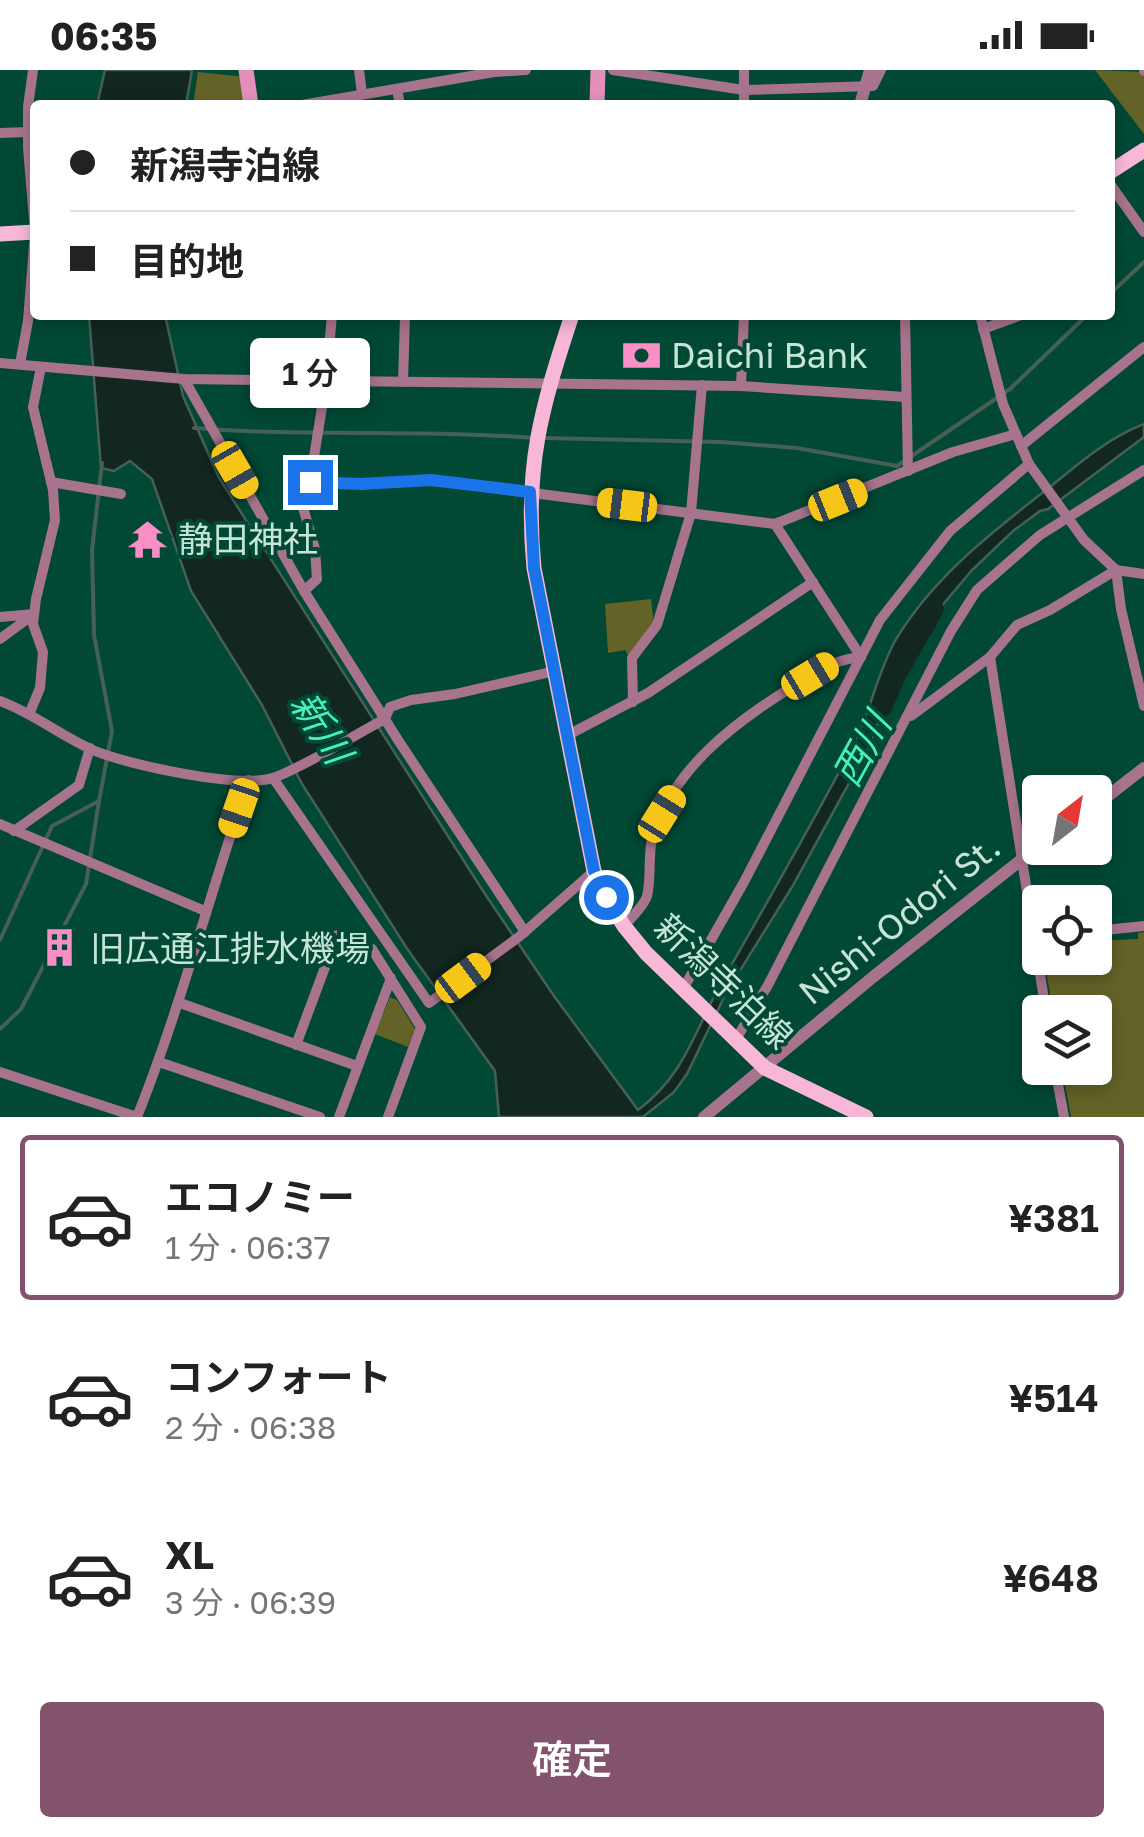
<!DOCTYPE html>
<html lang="ja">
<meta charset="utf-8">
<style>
:root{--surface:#fff;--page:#f2f2f2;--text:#222;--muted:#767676;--line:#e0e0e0;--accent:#83536d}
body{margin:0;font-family:"Golos Text","Noto Sans JP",sans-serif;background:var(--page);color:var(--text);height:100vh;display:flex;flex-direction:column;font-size:38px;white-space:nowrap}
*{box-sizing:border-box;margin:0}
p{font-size:32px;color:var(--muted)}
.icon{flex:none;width:55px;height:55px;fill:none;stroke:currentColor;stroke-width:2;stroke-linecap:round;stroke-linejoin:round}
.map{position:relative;height:1047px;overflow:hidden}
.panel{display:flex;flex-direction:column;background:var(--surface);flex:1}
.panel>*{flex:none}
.top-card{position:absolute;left:30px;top:30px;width:1085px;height:220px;border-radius:10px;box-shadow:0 5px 15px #0003;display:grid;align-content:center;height:220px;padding:0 40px;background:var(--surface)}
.needle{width:65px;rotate:31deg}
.controls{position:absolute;left:1022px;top:705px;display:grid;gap:20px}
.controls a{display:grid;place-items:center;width:90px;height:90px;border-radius:10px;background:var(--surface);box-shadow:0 5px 15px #0003;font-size:50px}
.end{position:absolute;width:45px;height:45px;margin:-22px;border:12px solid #1a73e8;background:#fff;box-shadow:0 0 0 5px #fff}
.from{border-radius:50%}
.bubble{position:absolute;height:70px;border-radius:10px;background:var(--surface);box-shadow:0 5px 15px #0003;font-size:32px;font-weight:600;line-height:70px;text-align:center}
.car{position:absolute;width:30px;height:60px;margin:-30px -15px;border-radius:12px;box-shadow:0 0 8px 2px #0007;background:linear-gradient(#f5c518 24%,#345 0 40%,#f5c518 0 76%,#345 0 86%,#f5c518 0)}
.top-card b{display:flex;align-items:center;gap:35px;height:95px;font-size:38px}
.top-card b+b{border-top:2px solid var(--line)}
.top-card i{width:25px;height:25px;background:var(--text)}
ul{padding:18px 0 0;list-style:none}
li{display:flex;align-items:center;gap:30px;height:165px;margin:0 20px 15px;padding:0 20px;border:5px solid transparent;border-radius:10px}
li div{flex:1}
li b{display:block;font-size:38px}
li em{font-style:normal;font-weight:600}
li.current{border-color:var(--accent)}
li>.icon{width:90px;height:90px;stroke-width:1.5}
.primary-button{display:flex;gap:20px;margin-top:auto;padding:20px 40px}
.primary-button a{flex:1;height:115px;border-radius:10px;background:var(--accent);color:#fff;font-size:40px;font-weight:600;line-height:115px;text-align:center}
.status{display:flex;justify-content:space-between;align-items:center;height:70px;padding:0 50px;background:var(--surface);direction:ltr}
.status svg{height:28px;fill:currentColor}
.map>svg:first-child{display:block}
.green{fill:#636227}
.water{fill:#11271f;stroke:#476056;stroke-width:2.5}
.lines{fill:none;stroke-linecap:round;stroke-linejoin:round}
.stream{stroke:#476056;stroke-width:4}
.river{stroke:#11271f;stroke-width:20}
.minor{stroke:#a7738d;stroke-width:10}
.tertiary{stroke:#a7738d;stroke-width:12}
.secondary{stroke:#e290bb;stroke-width:15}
.primary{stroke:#f8b7d7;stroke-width:15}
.route{stroke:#1a73e8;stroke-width:12}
.labels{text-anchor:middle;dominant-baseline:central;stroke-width:8;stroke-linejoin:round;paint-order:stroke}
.poi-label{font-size:35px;fill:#c6e4d7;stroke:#014835;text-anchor:start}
.street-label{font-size:35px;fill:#c6e4d7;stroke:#014835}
.water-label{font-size:38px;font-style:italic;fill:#46f0bc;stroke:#014835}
</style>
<div class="status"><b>06:35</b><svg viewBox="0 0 49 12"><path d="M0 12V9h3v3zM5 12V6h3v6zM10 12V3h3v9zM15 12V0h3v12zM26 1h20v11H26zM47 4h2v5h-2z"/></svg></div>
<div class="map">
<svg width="1144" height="1047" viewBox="0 0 1144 1047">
<rect width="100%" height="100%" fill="#014835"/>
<g class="green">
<polygon points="1095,0 1144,2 1144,64"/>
<polygon points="198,2 246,7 248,35 193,35"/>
<polygon points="651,529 654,554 629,587 625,580 608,583 605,534"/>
<polygon points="1144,862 1144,1047 1071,1047 1062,998 1095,998 1095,942 1053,942 1044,888 1095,888 1095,871 1138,869 1138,863"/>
<polygon points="390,927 397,930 415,959 408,977 375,964"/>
</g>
<g class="water">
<polygon points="105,0 192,0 186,35 97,35"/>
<path d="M89,245H165L183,326L219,408L485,824L554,926L638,1040C687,1003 695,958 724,908C769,829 814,751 856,670C871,638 878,602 895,571C932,508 993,461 1050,417C1079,393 1108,368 1144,354V367L1048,439L1040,441L1013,461L972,500L908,576L896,599L871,673L792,817L726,923L687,1004L674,1022L643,1047H499L495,1001L408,880L302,714L262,635L191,521L152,409L130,391L114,401L101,398Z"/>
</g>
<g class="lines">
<g class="stream">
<polyline points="1110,224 1144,192"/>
<path d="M194,358C308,367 421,359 534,368"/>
<polyline points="544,368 721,372 797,378 897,396 1010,319 1087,245"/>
<polyline points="0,870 52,756 99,731 112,661 94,565 92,480 102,393"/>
<polyline points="0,959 21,939 86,814 99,731"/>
</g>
<polyline class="river" points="882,637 896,605 934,539"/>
<g class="minor">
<polyline points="359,0 362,24"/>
<polyline points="613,0 744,20 873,16 881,0"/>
<polyline points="744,0 744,35"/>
<polyline points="1144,0 1144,1"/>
<polyline points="397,19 400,35"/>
<polyline points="302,35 494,2 526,0"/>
<polyline points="0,63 28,62"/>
<polyline points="1110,114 1144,162"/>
<polyline points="905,245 908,401"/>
<polyline points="980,245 1003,334 1029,394 1084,470 1116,500 1144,504"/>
<polyline points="983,259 1021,245"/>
<polyline points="0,293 184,309 741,316 906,327"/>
<polyline points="20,294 28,251 35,162 28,78 28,37 33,0"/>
<polyline points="184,309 304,521 398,670 525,862"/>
<polyline points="403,312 405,245"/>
<polyline points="741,316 744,245"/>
<polyline points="1021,376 1144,277"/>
<polyline points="51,412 121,424"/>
<polyline points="310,412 361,414 431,410 775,454 953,382 1016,364"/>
<polyline points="775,454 861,587"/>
<polyline points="1116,500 1121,539 1144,636"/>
<polyline points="304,521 317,509 315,479 302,434 310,412 326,312 332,245"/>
<polyline points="0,547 34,544 0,569"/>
<polyline points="990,587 1046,942"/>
<path d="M0,631C35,644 62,667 95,681C130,695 242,720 276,707C313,692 349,668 385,649L390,637L411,630L455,624L555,601"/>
<polyline points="633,632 632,588 657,555 691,443 702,315"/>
<polyline points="30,642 40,618 43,582 33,554 36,529 55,450 53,420 33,337 41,297"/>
<polyline points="911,646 990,587 1017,555 1050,540 1116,500"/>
<polyline points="568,665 648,623 813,512"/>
<polyline points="273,708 429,933 520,866 594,801"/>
<polyline points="0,754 205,841"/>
<polyline points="14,761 79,715 90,678"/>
<path d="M624,856C631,848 644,836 647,826C652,806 647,785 653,765C674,698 735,652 792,617C817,602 832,590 861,587"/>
<polyline points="1095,861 1144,856"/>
<polyline points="683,919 744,812 880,550 950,461 1029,394"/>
<polyline points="180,933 357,996"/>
<polyline points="735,971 768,915 951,561 977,520 1040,465 1144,400"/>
<polyline points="296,975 337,865 372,879 421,957 388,1047"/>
<polyline points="159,992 320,1047"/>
<polyline points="1055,998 1064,1047"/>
<polyline points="0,1002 137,1047"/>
<path d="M137,1047C181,937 210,822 249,710"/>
<polyline points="339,1047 391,908"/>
</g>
<g class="tertiary">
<polyline points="860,35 870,0"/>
<polyline points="1095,736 1144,698"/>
<polyline points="704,1047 873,907 1040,775"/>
</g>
<g class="secondary">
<polyline points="246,0 251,35"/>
<polyline points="597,35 598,0"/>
</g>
<g class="primary">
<polyline points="1110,102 1144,80"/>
<polyline points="0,164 35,162"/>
<path d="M572,245C541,339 524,397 534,498L594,801L606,827L624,856L646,883L765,998L866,1047"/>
</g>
</g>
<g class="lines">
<polyline class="route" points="310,412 361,414 431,410 530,422 534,498 594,801 606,827"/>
</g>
<defs>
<symbol id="bank-bare" viewBox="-9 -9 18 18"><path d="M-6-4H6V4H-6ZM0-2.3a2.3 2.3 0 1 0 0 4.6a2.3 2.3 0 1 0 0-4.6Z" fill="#fa8fc8" stroke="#014835" stroke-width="2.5" paint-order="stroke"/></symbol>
<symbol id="temple-bare" viewBox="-9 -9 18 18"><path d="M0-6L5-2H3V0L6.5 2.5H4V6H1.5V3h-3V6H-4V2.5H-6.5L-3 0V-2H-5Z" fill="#fa8fc8" stroke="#014835" stroke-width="2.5" paint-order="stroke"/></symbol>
<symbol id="building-bare" viewBox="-9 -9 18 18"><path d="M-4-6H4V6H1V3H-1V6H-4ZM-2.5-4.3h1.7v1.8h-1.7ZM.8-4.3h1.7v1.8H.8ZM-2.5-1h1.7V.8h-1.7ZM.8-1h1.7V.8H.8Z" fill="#fa8fc8" stroke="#014835" stroke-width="2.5" paint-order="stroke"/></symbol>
</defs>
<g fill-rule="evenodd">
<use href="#bank-bare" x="614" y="258" width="55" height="55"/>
<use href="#temple-bare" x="120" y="442" width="55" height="55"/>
<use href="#building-bare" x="32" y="850" width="55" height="55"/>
</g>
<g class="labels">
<g class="poi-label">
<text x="671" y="285">Daichi Bank</text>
<text x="178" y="469">静田神社</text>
<text x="90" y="878">旧広通江排水機場</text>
</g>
<g class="street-label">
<text transform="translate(899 849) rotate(-39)">Nishi-Odori St.</text>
<text transform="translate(724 911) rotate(44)">新潟寺泊線</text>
</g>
<g class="water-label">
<text transform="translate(322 657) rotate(57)">新川</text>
<text transform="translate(861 679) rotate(-61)">西川</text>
</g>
</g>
</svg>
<div class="controls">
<a><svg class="needle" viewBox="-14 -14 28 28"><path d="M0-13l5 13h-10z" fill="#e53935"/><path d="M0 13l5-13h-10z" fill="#767676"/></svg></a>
<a><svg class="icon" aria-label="locate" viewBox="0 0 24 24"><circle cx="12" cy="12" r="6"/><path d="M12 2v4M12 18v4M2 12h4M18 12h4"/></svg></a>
<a><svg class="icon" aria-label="layers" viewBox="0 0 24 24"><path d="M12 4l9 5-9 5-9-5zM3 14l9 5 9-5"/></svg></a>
</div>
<i class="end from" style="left:606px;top:827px"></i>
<i class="end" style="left:310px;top:412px"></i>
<div class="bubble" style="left:250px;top:268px;width:120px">1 分</div>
<i class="car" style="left:235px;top:400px;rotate:150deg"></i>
<i class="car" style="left:838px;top:430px;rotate:68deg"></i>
<i class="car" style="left:627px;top:435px;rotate:277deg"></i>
<i class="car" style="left:810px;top:606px;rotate:59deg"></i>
<i class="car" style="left:239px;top:738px;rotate:199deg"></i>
<i class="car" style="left:662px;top:744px;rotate:32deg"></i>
<i class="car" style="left:463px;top:908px;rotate:53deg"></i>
<div class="top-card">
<b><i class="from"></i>新潟寺泊線</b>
<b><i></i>目的地</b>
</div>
</div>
<section class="panel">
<ul>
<li class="current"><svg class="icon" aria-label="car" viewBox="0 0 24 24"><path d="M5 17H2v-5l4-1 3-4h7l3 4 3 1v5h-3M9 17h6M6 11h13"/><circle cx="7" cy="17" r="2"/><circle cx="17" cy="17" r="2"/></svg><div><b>エコノミー</b><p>1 分 · 06:37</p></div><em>¥381</em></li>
<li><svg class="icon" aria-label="car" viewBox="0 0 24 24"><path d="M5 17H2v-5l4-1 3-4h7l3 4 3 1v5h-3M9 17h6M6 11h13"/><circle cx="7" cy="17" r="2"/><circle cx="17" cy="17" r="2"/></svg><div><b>コンフォート</b><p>2 分 · 06:38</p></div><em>¥514</em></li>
<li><svg class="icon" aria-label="car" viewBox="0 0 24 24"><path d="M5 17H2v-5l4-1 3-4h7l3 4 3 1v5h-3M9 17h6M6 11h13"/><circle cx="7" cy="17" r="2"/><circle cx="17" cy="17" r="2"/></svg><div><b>XL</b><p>3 分 · 06:39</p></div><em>¥648</em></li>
</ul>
<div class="primary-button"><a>確定</a></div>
</section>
